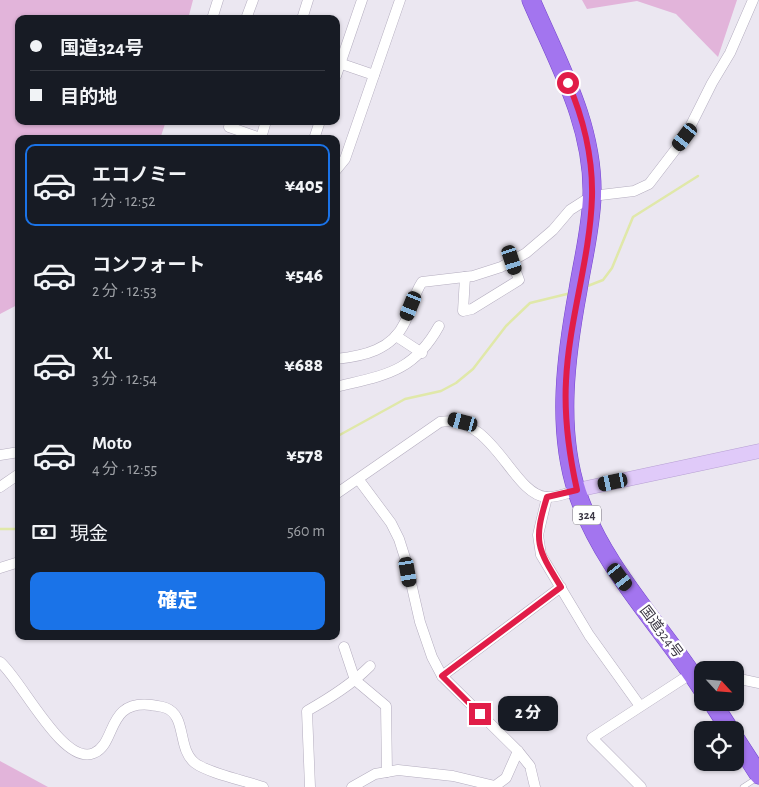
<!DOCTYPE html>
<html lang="ja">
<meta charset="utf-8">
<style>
:root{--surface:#171b24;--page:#242831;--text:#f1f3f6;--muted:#9ea1a6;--line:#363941;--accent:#1a73e8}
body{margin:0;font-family:"Alegreya Sans","Noto Sans JP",sans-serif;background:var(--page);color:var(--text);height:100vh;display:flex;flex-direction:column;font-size:19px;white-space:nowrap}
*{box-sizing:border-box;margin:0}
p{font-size:16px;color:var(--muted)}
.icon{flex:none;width:28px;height:28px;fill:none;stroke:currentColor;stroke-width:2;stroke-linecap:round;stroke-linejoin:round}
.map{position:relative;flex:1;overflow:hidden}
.drawer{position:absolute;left:15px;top:135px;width:325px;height:505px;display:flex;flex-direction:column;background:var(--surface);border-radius:10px;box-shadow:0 1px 4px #0004}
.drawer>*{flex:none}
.guide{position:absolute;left:15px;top:15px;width:325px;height:110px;border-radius:10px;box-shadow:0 1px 4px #0004;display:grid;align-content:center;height:110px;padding:0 15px;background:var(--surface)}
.needle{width:32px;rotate:116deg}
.controls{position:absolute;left:694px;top:661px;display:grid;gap:10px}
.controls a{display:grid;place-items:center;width:50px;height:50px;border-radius:10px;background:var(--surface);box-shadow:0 1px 4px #0004;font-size:25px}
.end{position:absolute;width:22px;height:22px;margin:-11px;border:6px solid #e11d48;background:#fff;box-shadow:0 0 0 2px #fff}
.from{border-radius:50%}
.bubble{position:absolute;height:35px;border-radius:10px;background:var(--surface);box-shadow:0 1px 4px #0004;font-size:16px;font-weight:800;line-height:35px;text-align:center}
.car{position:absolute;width:15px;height:30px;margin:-15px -8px;border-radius:6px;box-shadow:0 0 4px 1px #0007;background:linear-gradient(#222 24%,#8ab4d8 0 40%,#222 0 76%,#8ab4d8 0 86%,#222 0)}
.guide b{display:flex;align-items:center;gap:18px;height:48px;font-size:19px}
.guide b+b{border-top:1px solid var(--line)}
.guide i{width:12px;height:12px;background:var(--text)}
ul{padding:9px 0 0;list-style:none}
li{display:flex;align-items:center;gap:15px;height:82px;margin:0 10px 8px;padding:0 5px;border:2px solid transparent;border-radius:10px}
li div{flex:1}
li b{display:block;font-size:19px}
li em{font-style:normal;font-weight:800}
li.selected{border-color:var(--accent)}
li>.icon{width:45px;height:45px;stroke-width:1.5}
.pay{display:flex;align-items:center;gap:12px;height:55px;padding:0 15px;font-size:19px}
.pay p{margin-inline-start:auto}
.primary-button{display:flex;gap:10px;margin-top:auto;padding:10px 15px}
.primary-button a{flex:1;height:58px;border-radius:10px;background:var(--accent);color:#fff;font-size:20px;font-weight:800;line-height:58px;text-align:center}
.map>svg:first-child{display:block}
.green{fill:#e2b4da}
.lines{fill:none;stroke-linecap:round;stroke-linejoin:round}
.stream{stroke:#e0e8a9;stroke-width:2.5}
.lane-casing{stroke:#b4adbf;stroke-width:6}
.street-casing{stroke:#b4adbf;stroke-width:11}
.secondary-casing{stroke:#b7a0d3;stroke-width:15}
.highway-casing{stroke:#7446cc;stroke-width:19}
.lane{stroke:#fff;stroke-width:5}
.street{stroke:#fff;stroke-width:10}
.secondary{stroke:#e0caf9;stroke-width:14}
.highway{stroke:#a375ef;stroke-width:18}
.route{stroke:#e11d48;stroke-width:6}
.labels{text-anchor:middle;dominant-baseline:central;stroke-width:5;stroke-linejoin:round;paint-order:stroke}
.shield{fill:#fff;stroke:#76737c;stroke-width:1}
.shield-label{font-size:12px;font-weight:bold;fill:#3b3744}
.street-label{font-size:14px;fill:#3b3744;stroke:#fff}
</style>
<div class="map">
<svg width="759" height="787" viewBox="0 0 759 787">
<rect width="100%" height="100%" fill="#ebe7f1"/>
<g class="green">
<polygon points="0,0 193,0 188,19 19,19 19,121 166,121 160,139 19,139 19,304 0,314"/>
<polygon points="582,0 737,0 718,57 676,14 637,1 587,9"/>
<polygon points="0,761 48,787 0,787"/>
</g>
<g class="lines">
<g class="stream">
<polyline points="585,287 603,280 612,268 633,217 698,176"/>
<polyline points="336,437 405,399 441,391 456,383 473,369 506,326 530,303 571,293"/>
<polyline points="0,529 19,529"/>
</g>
<defs>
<polyline id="lane" points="743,787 757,778"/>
<g id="street">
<polyline points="212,19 218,0"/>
<polyline points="246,19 253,0"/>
<polyline points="302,19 308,0"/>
<polyline points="336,62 374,75"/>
<polyline points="336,76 362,0"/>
<polyline points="231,121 229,127 263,139"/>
<polyline points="261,138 266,121"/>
<polyline points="314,139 320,121"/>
<polyline points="336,170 345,159 400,0"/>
<polyline points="465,277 463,311 472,309 519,280 512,261"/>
<polyline points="396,336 422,353"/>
<path d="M336,359C364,356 392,350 405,322C411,309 414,294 422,282L473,276L501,267L526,253L553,230L570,210L592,196L634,191L649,184L685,137L712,83L730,53L753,0"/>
<path d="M336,387C384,375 413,373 439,326"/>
<polyline points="0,455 19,452"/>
<polyline points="359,480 391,523 399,539 406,561 420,622 432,657 442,676 518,751 530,766 535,787"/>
<polyline points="0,487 19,474"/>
<path d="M336,494L440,422C493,413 512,494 546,497C555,498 568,493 577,490"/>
<polyline points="547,497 538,535 541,555 589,635 640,706"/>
<polyline points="0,568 19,562"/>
<polyline points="344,647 355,680 386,706 387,772"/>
<path d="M0,662C21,679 63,767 94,753C117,743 106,700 151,705C156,706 161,706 166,708C187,716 177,749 195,763C208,773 246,781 263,787"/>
<polyline points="442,676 561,587"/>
<polyline points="735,678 759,683"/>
<path d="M310,787L307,711C330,698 351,685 370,666"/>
<polyline points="352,787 375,774 398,770 453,776 495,786 506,778 518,751"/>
<polyline points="641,787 592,738 692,673 702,673"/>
</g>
<polyline id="secondary" points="577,490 759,451"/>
<g id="highway">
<path d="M531,0C558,63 594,125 592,196C591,228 583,259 578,290C566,355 556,428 577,492C602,567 660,624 702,689"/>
<polyline points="712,702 730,730"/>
<polyline points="735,738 759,775"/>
</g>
</defs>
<use href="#lane" class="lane-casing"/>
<use href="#street" class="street-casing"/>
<use href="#secondary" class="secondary-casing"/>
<use href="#highway" class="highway-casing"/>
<use href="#lane" class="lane"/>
<use href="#street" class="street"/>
<use href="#secondary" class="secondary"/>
<use href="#highway" class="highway"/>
</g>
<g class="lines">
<path class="route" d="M480,714L442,676L561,587C537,548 533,542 547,497L577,490C569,454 564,418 566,381C569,319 590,259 592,197C593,158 583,117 568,83"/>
</g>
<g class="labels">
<rect class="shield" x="573" y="505.5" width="28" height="19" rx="4"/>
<g class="shield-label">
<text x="587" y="515">324</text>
</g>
<g class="street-label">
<text transform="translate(661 632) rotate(53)">国道324号</text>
</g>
</g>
</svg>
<div class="controls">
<a><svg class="needle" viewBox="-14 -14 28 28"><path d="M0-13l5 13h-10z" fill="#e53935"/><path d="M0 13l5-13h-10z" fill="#9ea1a6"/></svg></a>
<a><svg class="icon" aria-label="locate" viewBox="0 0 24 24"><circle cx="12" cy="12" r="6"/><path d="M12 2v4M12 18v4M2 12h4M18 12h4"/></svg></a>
</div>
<i class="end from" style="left:568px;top:83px"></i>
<i class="end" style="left:480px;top:714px"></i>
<div class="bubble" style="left:498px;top:696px;width:60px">2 分</div>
<i class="car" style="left:685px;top:137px;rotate:217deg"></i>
<i class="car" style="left:512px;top:260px;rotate:162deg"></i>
<i class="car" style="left:411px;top:306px;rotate:202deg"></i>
<i class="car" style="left:463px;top:422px;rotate:285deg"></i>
<i class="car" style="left:613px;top:482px;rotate:258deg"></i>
<i class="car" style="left:408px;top:572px;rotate:170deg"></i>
<i class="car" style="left:620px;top:577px;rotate:143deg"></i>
<div class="guide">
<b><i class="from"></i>国道324号</b>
<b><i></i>目的地</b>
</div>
<section class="drawer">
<ul>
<li class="selected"><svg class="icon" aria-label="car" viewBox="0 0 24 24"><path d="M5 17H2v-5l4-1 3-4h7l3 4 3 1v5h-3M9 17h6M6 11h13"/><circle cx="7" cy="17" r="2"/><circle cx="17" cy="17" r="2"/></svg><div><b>エコノミー</b><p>1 分 · 12:52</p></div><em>¥405</em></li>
<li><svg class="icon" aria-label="car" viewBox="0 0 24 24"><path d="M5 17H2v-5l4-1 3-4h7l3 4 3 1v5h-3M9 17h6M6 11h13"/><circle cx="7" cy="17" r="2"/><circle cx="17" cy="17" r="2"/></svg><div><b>コンフォート</b><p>2 分 · 12:53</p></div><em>¥546</em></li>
<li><svg class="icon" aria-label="car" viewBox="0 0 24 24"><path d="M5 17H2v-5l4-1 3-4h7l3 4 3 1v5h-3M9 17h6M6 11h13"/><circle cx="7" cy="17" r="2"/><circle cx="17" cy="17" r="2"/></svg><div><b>XL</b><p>3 分 · 12:54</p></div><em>¥688</em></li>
<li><svg class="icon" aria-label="car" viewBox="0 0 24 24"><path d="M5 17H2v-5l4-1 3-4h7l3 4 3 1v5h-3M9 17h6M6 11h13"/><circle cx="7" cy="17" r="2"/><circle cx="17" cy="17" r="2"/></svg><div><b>Moto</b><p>4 分 · 12:55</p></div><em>¥578</em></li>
</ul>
<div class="pay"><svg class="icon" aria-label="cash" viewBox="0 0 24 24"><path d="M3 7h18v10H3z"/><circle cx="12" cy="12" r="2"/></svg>現金<p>560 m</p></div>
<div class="primary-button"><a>確定</a></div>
</section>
</div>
